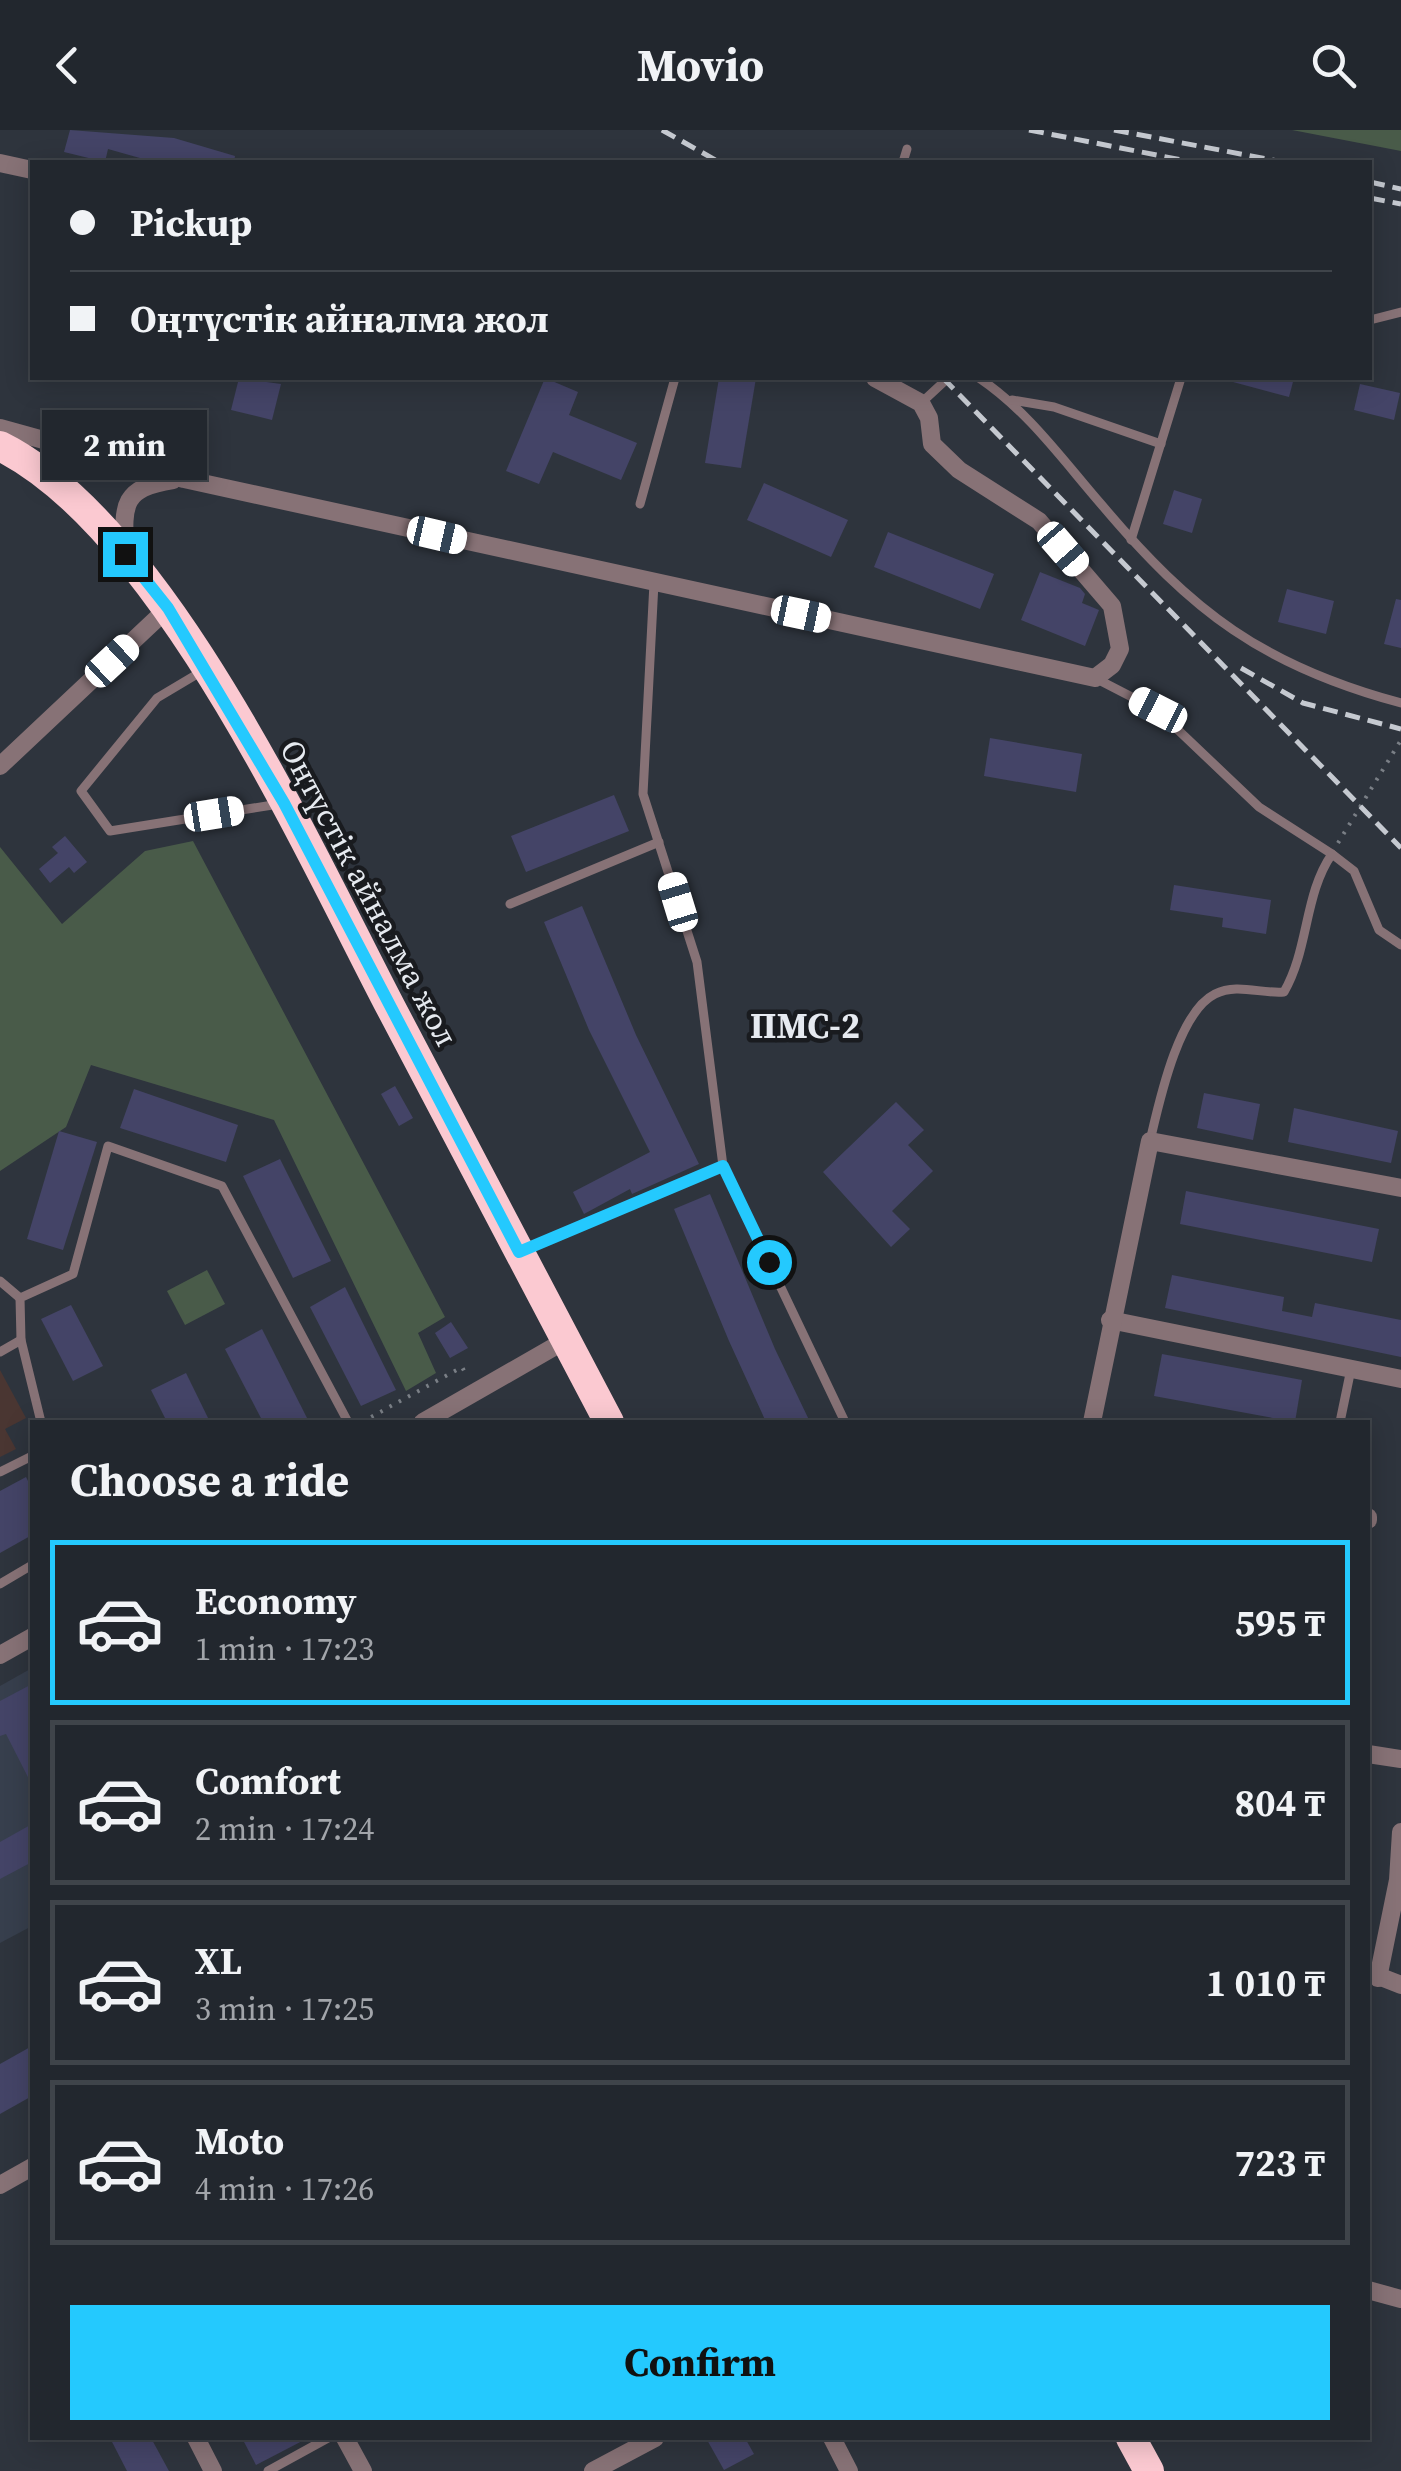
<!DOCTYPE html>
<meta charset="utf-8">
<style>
:root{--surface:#22272e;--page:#2e333a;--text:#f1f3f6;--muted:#a2a5aa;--line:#3f444a;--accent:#24c9fe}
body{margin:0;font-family:"Source Serif 4",serif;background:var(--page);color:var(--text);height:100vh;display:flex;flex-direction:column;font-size:38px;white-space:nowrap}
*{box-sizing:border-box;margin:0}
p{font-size:32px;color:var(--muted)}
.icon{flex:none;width:55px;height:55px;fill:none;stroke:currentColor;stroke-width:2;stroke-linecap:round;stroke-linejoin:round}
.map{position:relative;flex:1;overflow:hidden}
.sheet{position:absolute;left:30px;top:1290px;width:1340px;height:1020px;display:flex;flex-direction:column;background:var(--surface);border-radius:0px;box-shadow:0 5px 25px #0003,0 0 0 2px var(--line)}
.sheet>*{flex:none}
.banner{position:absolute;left:30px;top:30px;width:1342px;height:220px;border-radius:0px;box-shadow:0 5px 25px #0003,0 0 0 2px var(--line);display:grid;align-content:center;height:220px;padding:0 40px;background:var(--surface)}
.end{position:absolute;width:45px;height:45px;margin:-22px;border:12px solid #24c9fe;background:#111;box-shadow:0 0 0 5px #111}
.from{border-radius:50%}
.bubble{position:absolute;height:70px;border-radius:0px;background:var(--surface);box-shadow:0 5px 25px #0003,0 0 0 2px var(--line);font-size:32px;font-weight:700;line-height:70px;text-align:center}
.car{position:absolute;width:30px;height:60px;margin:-30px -15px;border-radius:12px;box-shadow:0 0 8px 2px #0007;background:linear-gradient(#fff 24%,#345 0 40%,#fff 0 76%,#345 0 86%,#fff 0)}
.banner b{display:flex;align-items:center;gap:35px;height:95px;font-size:38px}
.banner b+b{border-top:2px solid var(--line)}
.banner i{width:25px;height:25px;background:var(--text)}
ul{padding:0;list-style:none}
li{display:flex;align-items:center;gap:30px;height:165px;margin:0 20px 15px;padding:0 20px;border:5px solid var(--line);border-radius:0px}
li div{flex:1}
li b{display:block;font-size:38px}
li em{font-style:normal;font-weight:700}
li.on{border-color:var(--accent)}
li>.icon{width:90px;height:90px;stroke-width:1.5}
h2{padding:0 40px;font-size:45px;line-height:120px}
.button{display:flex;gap:20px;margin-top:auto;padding:20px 40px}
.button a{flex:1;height:115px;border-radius:0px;background:var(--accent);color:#111;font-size:40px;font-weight:700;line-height:115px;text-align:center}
header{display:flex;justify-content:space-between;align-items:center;height:130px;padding:0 40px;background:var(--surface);font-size:45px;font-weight:700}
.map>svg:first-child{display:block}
.industrial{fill:#4a3632}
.built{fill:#373f4d}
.green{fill:#495b49}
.building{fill:#444467}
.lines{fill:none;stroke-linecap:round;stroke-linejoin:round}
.path{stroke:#7a7f86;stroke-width:4;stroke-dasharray:2.5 8;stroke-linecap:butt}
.lane{stroke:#877276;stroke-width:9}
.street{stroke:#877276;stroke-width:18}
.highway{stroke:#fbc9d1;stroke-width:30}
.rail{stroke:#c5c9d0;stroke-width:5;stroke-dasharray:15 8;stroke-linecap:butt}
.route{stroke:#24c9fe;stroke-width:12}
.labels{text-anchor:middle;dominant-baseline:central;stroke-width:9;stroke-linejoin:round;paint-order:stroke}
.street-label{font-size:32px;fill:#e6eaf0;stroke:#191b1f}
.neighbourhood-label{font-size:35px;font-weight:bold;fill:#e6eaf0;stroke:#191b1f}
</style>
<header><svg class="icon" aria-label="back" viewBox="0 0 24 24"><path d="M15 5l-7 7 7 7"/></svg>Movio<svg class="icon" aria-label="search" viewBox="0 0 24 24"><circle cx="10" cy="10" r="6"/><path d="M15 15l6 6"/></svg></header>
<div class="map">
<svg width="1401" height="2341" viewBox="0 0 1401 2341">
<rect width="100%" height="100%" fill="#2e343d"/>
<polygon class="industrial" points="0,1240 26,1288 5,1299 16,1319 0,1327"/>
<polygon class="built" points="32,1538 32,1796 0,1813 0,1556"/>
<g class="green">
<polygon points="1292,0 1401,0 1401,21"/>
<polygon points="193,711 445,1187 418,1203 436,1243 406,1261 274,990 91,935 66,997 0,1041 0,717 62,794 145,721"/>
<polygon points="207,1140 225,1174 185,1195 167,1161"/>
</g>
<g class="building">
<polygon points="70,0 174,8 235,26 234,32 154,32 108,19 105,32 64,22"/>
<polygon points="239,248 281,254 272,290 231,280"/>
<polygon points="545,248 578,262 569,285 637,313 621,350 553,322 539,354 506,341"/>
<polygon points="719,248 756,248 741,338 705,333"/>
<polygon points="1234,248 1294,248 1289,267 1233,252"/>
<polygon points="1360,254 1400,263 1394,290 1354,280"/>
<polygon points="764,353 848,390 831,427 747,390"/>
<polygon points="1174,360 1202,369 1192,403 1163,394"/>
<polygon points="888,402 994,444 980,479 874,437"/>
<polygon points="1040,442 1080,458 1085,464 1082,473 1099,480 1085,516 1021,490"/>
<polygon points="1287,459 1334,471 1326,504 1278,492"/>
<polygon points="1396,469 1401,470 1401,518 1384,514"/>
<polygon points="990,608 1082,624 1076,662 984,646"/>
<polygon points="614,665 629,701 526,742 511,706"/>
<polygon points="65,706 87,732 74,743 69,737 50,753 39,739 58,723 52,717"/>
<polygon points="1174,755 1271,770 1266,804 1222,797 1223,788 1170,780"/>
<polygon points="582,776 636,905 699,1034 632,1064 630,1059 584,1084 573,1062 650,1022 589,900 544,792"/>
<polygon points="395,956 413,988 399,996 381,964"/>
<polygon points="134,959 238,995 226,1032 120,998"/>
<polygon points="1204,963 1260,974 1253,1010 1197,998"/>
<polygon points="896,972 924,1000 908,1015 933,1041 892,1081 910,1099 891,1117 823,1042"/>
<polygon points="1294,978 1398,1001 1391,1033 1288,1012"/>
<polygon points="59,1001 97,1012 63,1120 27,1109"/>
<polygon points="280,1029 331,1131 293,1148 243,1046"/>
<polygon points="1186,1061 1379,1099 1372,1132 1180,1094"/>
<polygon points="710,1064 775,1219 810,1292 766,1292 729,1211 674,1079"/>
<polygon points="1172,1145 1284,1167 1282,1181 1312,1187 1315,1173 1401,1190 1401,1227 1165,1178"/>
<polygon points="345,1157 396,1260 361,1276 310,1177"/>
<polygon points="71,1175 103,1236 73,1251 41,1189"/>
<polygon points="451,1192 468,1218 450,1228 435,1203"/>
<polygon points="262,1199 309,1292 263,1292 225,1219"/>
<polygon points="1162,1224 1302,1250 1295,1292 1154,1266"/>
<polygon points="186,1243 210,1292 167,1292 151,1260"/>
<polygon points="26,1347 32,1359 32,1405 0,1423 0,1361"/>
<polygon points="32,1554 32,1655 6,1604 0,1606 0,1571"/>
<polygon points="32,1694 32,1732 0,1749 0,1712"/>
<polygon points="32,1916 32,1966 0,1984 0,1934"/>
<polygon points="110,2308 151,2308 169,2341 127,2341"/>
<polygon points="242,2308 308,2308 256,2335"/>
<polygon points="706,2308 745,2308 754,2324 724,2340"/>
</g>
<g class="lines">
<g class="path">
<polyline points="1338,713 1401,610"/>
<polyline points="362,1292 462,1237 467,1246"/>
</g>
<g class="lane">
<polyline points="903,32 907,19"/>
<polyline points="1370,190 1401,182"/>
<path d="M979,248C1028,281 1062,329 1101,374C1192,482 1263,536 1401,573"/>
<polyline points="1012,270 1054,277 1161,314"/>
<polyline points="921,273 948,248"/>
<polyline points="640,374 675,248"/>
<polyline points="1131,410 1181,248"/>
<polyline points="654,453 643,664 697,832 723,1036 845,1292"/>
<polyline points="204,540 157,568 81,661 110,701 279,674"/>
<path d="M1095,548L1157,580L1259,677L1332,724C1304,764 1309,819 1284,862C1261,864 1237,853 1215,864C1178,882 1159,973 1150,1011"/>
<polyline points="1332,724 1354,741 1379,800 1401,815"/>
<polyline points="510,774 659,712"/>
<polyline points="523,1120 723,1036"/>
<polyline points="0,1151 20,1168"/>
<polyline points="0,1222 21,1210"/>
<polyline points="41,1292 21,1210 20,1168 73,1144 108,1016 222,1056 348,1292"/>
<polyline points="1340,1292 1351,1239"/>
<polyline points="0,1342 32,1326"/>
<polyline points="0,1454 32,1435"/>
<polyline points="268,2341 328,2308"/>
</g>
<g class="street">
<polyline points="0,33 32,40"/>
<polyline points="0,298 184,349 1095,548 1112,535 1120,519 1112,476 1039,391 959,340 932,314 929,288 921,273 875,248"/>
<path d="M125,421C123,374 122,358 173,350"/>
<polyline points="0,636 168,478"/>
<polyline points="1110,1190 1401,1249"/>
<polyline points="423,1292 566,1210"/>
<polyline points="1092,1292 1150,1011 1401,1058"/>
<polyline points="1368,1390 1368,1387"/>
<polyline points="0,1525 32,1507"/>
<polyline points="1368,1624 1401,1629"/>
<polyline points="1368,1842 1401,1855"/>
<polyline points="1378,1848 1398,1750 1401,1702"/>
<polyline points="0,2055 32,2037"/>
<polyline points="1368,2160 1401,2169"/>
<polyline points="196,2308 213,2341"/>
<polyline points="345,2308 363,2341"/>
<polyline points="832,2308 849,2341"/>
<polyline points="593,2341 655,2308"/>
</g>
<g class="highway">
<path d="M0,316C162,396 307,717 390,876C463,1015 536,1154 609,1292"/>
<polyline points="1131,2308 1149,2341"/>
</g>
<g class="rail">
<polyline points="662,0 719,32"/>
<polyline points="1029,0 1192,32"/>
<polyline points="1114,0 1283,32"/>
<polyline points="1370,52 1401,59"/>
<polyline points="1370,68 1401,74"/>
<polyline points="943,248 1401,718"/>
<polyline points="1241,538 1303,573 1401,599"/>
</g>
</g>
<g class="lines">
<polyline class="route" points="125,424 168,478 284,673 519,1122 723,1036 769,1132"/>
</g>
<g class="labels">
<g class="street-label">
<text transform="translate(369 763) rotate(62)">Оңтүстік айналма жол</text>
</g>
<g class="neighbourhood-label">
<text x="805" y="896">ПМС-2</text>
</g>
</g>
</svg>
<i class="end from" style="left:769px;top:1132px"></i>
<i class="end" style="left:125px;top:424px"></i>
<div class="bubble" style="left:42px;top:280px;width:165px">2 min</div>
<i class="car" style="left:437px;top:405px;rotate:103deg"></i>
<i class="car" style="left:1063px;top:419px;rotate:139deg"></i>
<i class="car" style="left:801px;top:484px;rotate:102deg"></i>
<i class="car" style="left:112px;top:531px;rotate:47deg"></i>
<i class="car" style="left:1158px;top:580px;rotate:297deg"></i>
<i class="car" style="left:214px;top:684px;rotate:81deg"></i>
<i class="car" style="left:678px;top:772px;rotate:343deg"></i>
<div class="banner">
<b><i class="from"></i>Pickup</b>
<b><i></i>Оңтүстік айналма жол</b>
</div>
<section class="sheet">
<h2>Choose a ride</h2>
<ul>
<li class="on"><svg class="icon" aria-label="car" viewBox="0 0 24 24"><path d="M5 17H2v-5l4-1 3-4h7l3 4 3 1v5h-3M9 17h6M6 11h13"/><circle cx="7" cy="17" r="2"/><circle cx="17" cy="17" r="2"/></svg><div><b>Economy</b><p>1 min · 17:23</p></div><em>595 ₸</em></li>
<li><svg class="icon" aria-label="car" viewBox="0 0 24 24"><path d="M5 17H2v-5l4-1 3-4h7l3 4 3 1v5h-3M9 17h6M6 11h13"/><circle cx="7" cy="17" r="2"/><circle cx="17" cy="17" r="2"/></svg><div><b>Comfort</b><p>2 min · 17:24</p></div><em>804 ₸</em></li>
<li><svg class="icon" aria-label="car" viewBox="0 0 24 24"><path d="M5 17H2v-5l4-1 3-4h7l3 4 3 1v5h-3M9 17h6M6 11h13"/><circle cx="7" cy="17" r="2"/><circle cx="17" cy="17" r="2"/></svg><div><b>XL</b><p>3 min · 17:25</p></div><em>1 010 ₸</em></li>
<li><svg class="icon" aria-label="car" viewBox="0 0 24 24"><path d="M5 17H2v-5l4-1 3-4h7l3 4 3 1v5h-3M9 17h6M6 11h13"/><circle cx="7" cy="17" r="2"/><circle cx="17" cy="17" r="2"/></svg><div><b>Moto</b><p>4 min · 17:26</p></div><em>723 ₸</em></li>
</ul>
<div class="button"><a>Confirm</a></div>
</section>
</div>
